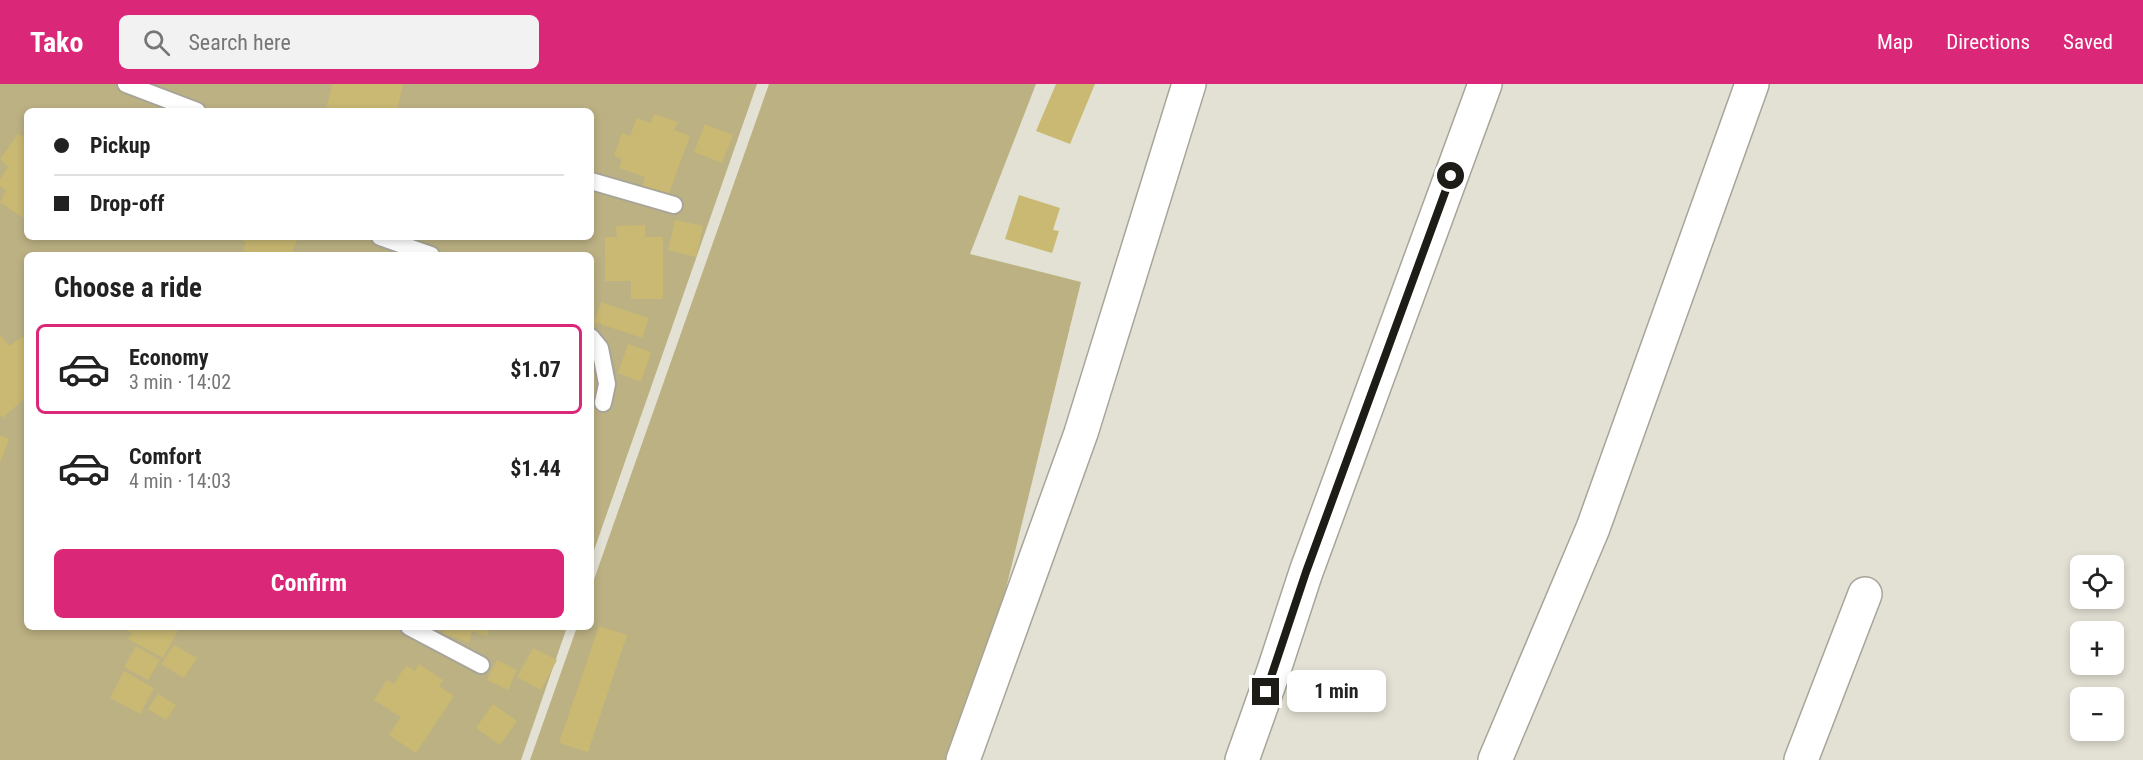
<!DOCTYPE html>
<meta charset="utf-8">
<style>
:root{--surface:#fff;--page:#f2f2f2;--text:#222;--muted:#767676;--line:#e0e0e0;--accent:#db2777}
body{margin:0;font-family:"Roboto Condensed",sans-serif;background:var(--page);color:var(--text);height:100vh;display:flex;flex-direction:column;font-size:22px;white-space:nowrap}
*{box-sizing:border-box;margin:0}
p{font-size:20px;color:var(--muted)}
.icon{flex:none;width:33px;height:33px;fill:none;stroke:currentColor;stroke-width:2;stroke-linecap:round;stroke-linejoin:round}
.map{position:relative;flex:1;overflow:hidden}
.panel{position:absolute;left:24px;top:168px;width:570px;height:378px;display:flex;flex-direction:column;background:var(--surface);border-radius:9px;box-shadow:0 3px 9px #0003}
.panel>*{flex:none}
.hud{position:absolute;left:24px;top:24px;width:570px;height:132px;border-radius:9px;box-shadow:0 3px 9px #0003;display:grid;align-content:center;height:132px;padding:0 30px;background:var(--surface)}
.tools{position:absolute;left:2070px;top:471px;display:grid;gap:12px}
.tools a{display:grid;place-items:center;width:54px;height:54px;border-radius:9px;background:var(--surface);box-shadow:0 3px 9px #0003;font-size:30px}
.end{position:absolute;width:27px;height:27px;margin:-14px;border:8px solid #1d1c17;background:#fff;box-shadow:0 0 0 3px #fff}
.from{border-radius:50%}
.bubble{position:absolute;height:42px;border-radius:9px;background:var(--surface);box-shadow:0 3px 9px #0003;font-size:20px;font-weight:700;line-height:42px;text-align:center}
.hud b{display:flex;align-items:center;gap:21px;height:57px;font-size:22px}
.hud b+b{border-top:2px solid var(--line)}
.hud i{width:15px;height:15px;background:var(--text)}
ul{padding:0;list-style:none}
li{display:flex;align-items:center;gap:18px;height:90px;margin:0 12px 9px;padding:0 18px;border:3px solid transparent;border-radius:9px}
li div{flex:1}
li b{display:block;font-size:22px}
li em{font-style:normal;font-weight:700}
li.selected{border-color:var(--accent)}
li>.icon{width:54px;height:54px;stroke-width:1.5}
h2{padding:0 30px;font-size:27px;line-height:72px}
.action{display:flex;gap:12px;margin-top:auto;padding:12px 30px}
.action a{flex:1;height:69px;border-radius:9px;background:var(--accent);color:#fff;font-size:24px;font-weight:700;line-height:69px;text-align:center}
header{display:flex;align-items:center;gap:36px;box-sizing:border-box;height:84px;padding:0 30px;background:var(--accent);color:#fff}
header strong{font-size:28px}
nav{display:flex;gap:33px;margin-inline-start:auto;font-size:21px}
.search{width:420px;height:54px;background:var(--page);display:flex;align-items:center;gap:15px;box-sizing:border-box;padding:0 21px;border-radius:9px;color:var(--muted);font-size:22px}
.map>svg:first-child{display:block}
.garden{fill:#bcb183;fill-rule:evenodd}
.building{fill:#c9b973}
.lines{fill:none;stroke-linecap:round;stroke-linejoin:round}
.service-casing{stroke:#a7a498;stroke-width:20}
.minor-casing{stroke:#a7a498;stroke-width:36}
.service{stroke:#fff;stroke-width:16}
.minor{stroke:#fff;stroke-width:33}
.route{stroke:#1d1c17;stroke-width:8}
</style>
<header>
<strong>Tako</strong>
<div class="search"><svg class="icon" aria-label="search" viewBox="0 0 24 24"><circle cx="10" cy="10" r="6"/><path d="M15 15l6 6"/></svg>Search here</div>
<nav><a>Map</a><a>Directions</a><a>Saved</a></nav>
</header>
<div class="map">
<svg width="2143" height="676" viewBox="0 0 2143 676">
<rect width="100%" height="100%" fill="#e3e1d4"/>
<g class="garden">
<path d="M0,0H757L591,475V171H27V543H567L521,676H0ZM27,27H591V153H27Z"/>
<polygon points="769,0 1036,0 970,170 1081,198 964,676 530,676 577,543 591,543 591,504"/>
</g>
<g class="building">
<polygon points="332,0 403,0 397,27 326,26"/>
<polygon points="1056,0 1095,0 1070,60 1036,47"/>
<polygon points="654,30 678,38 674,46 690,52 668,112 642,103 645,93 619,84 622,75 614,72 622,49 630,52 637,34 651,39"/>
<polygon points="705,40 733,51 722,79 694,68"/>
<polygon points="18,50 27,55 27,132 25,135 0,118 6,107 0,102 0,95 8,83 0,75"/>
<polygon points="1019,111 1060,124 1053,146 1059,147 1052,169 1005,155"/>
<polygon points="675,136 703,142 696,173 668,166"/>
<polygon points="645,141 645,153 663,153 663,215 631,215 631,197 605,197 605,153 617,153 616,142"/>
<polygon points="234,153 298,153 291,171 252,171 243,167 246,158"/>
<polygon points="601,218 649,234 642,254 594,238"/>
<polygon points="0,251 10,262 22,252 27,257 27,312 3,334 0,331"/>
<polygon points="628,260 651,268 641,298 618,289"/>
<polygon points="0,351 9,355 0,379"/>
<polygon points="599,542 627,551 588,668 559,659"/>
<polygon points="122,543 180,543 163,574 128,555 132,549"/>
<polygon points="446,543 491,543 487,552 472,547 469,558 443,550"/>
<polygon points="174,561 197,574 184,594 161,580"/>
<polygon points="136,562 160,576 148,596 124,583"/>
<polygon points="533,564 557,576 541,606 517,593"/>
<polygon points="497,576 517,586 508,606 487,596"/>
<polygon points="419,580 443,596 439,602 454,612 416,669 389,651 401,633 374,616 387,596 394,600 406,581 415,587"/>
<polygon points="124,587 154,604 140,630 110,614"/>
<polygon points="158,610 176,621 166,636 148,625"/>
<polygon points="493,620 517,637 500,661 476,644"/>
</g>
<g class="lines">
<defs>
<g id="service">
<polyline points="126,0 197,27"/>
<polyline points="591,97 674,121"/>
<polyline points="380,153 431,171"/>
<polyline points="591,253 600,264 607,300 603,319"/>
<polyline points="409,543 481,581"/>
</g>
<g id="minor">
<polyline points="963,676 1081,349 1189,0"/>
<polyline points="1242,676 1274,586 1306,488 1485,0"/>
<polyline points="1495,676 1593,444 1752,0"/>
<polyline points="1801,676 1865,510"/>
</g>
</defs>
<use href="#service" class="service-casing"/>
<use href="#minor" class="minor-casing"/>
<use href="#service" class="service"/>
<use href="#minor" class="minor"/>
</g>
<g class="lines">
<polyline class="route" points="1266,608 1306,488 1451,92"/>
</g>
</svg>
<div class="tools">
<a><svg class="icon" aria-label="locate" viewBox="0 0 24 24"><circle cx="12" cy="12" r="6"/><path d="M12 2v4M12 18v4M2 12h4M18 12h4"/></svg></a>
<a>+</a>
<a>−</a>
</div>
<i class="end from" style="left:1451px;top:92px"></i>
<i class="end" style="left:1266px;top:608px"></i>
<div class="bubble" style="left:1287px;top:586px;width:99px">1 min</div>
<div class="hud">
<b><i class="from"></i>Pickup</b>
<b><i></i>Drop-off</b>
</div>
<section class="panel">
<h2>Choose a ride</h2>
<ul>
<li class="selected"><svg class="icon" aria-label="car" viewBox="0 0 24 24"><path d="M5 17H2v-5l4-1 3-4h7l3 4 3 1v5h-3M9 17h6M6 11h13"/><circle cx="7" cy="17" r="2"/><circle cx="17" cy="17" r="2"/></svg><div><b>Economy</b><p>3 min · 14:02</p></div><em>$1.07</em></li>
<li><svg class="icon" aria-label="car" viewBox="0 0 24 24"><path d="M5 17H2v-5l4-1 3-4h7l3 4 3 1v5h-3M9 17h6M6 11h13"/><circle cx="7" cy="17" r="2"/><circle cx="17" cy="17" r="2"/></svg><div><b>Comfort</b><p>4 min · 14:03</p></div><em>$1.44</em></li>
</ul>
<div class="action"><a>Confirm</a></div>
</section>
</div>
